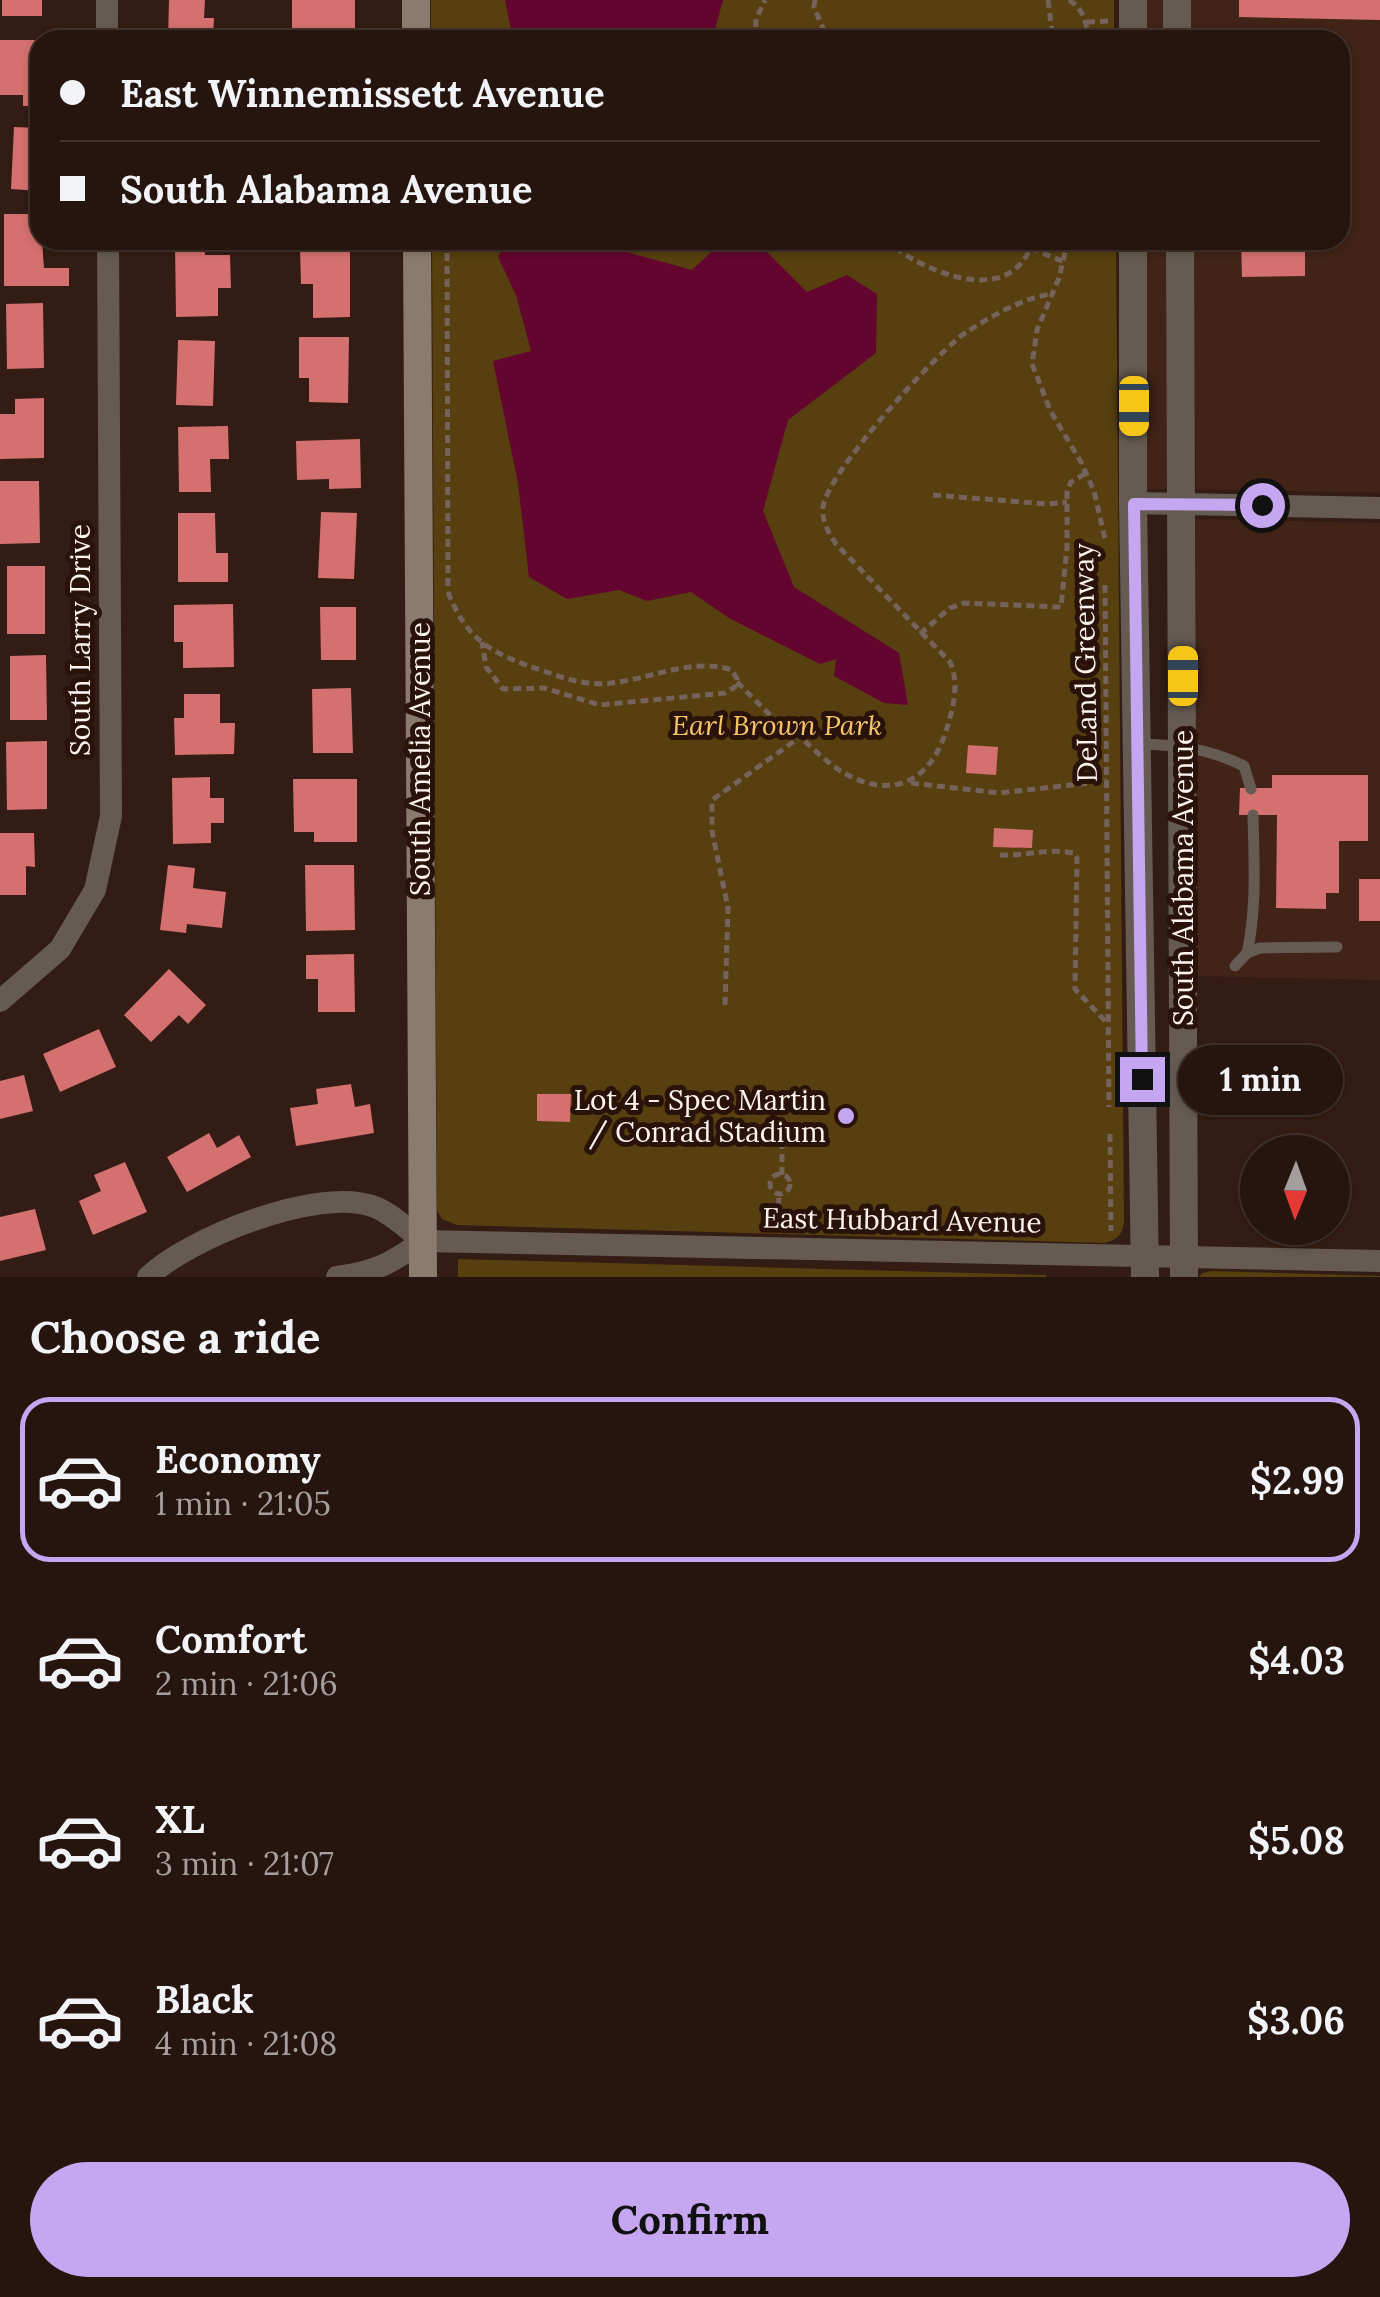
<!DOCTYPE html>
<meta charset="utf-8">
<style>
:root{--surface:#26150e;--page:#32221c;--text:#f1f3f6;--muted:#a49f9e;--line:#42342e;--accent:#c5a6f0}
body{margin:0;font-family:Lora,serif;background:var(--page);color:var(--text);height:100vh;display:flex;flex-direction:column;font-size:38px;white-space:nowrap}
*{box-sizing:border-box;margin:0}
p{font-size:32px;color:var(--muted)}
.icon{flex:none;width:55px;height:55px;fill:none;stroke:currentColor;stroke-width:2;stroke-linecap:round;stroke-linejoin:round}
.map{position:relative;height:1277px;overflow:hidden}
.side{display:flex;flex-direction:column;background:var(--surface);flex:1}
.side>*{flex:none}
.hud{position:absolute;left:30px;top:30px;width:1320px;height:220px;border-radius:30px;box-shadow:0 2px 8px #0004,0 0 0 2px var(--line);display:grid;align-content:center;height:220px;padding:0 30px;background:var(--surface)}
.needle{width:65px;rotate:181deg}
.tools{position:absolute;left:1240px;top:1135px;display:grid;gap:20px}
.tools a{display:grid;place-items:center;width:110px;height:110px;border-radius:50%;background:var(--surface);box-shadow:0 2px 8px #0004,0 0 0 2px var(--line);font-size:50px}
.end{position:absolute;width:45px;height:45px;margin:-22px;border:12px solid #c5a6f0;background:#111;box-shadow:0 0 0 5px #111}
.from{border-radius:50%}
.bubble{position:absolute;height:70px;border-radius:35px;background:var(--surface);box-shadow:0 2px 8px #0004,0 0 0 2px var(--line);font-size:32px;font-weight:700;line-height:70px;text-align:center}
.car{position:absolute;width:30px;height:60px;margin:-30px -15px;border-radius:12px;box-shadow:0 0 8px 2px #0007;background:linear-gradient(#f5c518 24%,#345 0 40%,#f5c518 0 76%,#345 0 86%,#f5c518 0)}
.hud b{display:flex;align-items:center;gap:35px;height:95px;font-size:38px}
.hud b+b{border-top:2px solid var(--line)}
.hud i{width:25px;height:25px;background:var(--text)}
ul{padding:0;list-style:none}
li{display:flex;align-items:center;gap:30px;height:165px;margin:0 20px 15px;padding:0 10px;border:5px solid transparent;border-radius:30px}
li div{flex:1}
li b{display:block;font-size:38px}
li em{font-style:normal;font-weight:700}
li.on{border-color:var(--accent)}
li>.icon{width:90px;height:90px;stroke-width:1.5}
h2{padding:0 30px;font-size:45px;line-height:120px}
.primary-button{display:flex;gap:20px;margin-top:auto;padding:20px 30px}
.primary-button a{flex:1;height:115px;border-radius:60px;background:var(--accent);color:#111;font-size:40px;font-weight:700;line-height:115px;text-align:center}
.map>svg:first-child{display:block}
.built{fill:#412318}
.green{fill:#573f0f}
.water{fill:#63052f}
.building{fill:#d4706f}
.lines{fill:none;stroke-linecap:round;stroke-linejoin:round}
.path{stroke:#75635b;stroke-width:5;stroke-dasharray:8 5;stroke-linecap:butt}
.service{stroke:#655b53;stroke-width:11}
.minor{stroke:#655b53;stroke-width:22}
.tertiary{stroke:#655b53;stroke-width:28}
.secondary{stroke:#8b7b6e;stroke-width:28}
.route{stroke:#c5a6f0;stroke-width:12}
.poi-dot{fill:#c5a6f0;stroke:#29120a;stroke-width:4}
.labels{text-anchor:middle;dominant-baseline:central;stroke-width:10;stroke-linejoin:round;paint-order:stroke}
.street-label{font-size:28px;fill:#fdf3ef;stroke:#29120a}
.park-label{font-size:28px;font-style:italic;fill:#f7c467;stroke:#29120a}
.poi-label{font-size:28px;fill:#fdf3ef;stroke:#29120a;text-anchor:end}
</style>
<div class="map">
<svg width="1380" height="1277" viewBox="0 0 1380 1277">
<rect width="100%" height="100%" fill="#331c13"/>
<g class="built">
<rect x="1146" y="0" width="19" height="40"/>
<polygon points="1191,0 1380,0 1380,493 1196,489 1193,240 1340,240 1340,40 1191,40"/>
<polygon points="1146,240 1167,240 1169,489 1146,489"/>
<polygon points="1196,519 1380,523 1380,980 1196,976"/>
</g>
<g class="green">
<rect x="431" y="0" width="683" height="40"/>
<path d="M432,240H1116L1124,1222C1122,1235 1118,1239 1105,1243L457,1225L442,1219L437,1211Z"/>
<polygon points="458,1259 1046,1275 1046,1277 458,1277"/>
<polygon points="1212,1271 1380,1276 1380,1277 1199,1277 1202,1273"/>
</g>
<g class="water">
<polygon points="505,0 723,0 712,40 513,40"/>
<polygon points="507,240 593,240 594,243 692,270 724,240 755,240 807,292 847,275 877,294 876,353 788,420 763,511 794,587 899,653 908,705 884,703 834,676 836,659 820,664 729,618 691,592 647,601 619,590 567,599 529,577 518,483 493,361 531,351 516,295 498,257"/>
</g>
<g class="building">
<rect x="2" y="0" width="40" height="16"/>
<polygon points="169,0 205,0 204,18 214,18 213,40 168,40"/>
<rect x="292" y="0" width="63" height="40"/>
<polygon points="1239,0 1380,0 1380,20 1239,17"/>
<polygon points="0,40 40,40 40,106 23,106 23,95 0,95"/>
<polygon points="14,127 40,128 40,191 11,189"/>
<polygon points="4,214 40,214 44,268 69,268 69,286 4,286"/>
<polygon points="1241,240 1305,240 1305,276 1242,277"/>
<polygon points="175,241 204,241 205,255 230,255 231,288 218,288 218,316 176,317"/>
<polygon points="350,248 350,317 313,318 313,284 301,284 300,249"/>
<polygon points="43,303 44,368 7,369 6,304"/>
<polygon points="299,337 349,337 348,403 309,402 309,378 299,378"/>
<polygon points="178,340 215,341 213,406 176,405"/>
<polygon points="44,398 44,458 0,459 0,414 15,414 15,399"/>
<polygon points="228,426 229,459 210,459 211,492 179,492 178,427"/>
<polygon points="360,439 361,488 329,489 329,479 297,480 296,441"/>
<polygon points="0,481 39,481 40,543 0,544"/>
<polygon points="321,512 357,513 354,579 318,578"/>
<polygon points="178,513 215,513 216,553 228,553 228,582 178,582"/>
<rect x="7" y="566" width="38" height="68"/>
<polygon points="233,604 234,667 183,668 183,642 174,642 174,605"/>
<polygon points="320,607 356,607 356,660 321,660"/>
<polygon points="46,655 47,720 10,720 10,656"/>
<polygon points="351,688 353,753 313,753 312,689"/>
<polygon points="184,694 220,694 220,723 235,723 234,754 175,755 174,718 184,718"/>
<polygon points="47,741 47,809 7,810 6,742"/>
<polygon points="968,745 998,747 996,775 966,773"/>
<polygon points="1272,775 1368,775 1368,841 1339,841 1339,893 1326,893 1326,909 1276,908 1277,815 1239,815 1240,788 1272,788"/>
<polygon points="210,777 210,798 224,798 224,823 211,823 211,843 173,844 172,778"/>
<polygon points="293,779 357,779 357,842 314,842 314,832 294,832"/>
<polygon points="994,828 1033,830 1032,848 993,847"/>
<polygon points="0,833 34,833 35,867 26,866 26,895 0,895"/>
<polygon points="168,865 195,868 193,888 226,892 222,928 187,924 186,933 160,930"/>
<polygon points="305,865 354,865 355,930 306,931"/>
<rect x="1359" y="879" width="21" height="42"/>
<polygon points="354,954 355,1012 318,1012 318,979 306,979 306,955"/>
<polygon points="169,969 206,1005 188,1024 179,1015 151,1042 124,1015"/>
<polygon points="99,1029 116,1067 60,1092 43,1054"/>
<polygon points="24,1075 33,1111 0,1119 0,1081"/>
<polygon points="351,1084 355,1107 370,1104 374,1133 296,1146 290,1108 318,1104 316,1089"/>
<polygon points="537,1094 571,1094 570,1122 537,1121"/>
<polygon points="209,1133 217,1148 239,1135 251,1157 187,1192 167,1157"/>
<polygon points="125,1162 147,1212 93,1235 79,1201 101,1191 94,1175"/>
<polygon points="35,1209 46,1250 0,1261 0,1217"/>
</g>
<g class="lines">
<g class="path">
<polyline points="815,0 814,7 828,40"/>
<polyline points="1048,0 1053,40"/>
<path d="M1069,0C1084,9 1087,24 1088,40"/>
<polyline points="1087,22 1109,21"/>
<polyline points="755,40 756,19 765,0"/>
<polyline points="447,240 448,587"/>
<path d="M885,240C922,272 1013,311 1033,240"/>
<polyline points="1068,240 1059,278 1037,330 1032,364 1051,412 1081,462 1094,491 1105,539"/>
<polyline points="893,247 900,240"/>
<polyline points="1031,248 1064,262"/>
<polyline points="933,495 1047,504 1067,502"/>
<polyline points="1105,585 1109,1107"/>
<path d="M448,592C467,642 495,655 544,671C565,679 588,686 611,683C651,679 692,657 732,670L737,679L735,687L725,693L600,705L544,688L503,689L486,667L482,642"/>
<polyline points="920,634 950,608 964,603 1061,607 1067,547 1067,491 1071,482 1086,473"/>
<path d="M737,682L780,725L790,728C807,742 825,762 844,773C892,800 930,782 946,731C953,710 960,683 950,662L836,544C829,533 822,523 823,508C824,476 939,349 968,331C992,316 1026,296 1053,294"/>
<polyline points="911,783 999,793 1107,781"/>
<path d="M1000,855C1026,856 1047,848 1074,853L1077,858L1075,989L1107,1023"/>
<polyline points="725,1005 728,908 712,831 712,800 800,737"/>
<polyline points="1110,1134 1111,1231"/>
<circle cx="780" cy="1184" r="10"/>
<polyline points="782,1175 782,1126"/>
<polyline points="778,1219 779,1194"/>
</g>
<g class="service">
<path d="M1137,744C1176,745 1208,748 1244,766L1251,789"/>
<path d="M1247,953C1257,908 1254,862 1253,815"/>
<polyline points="1235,966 1247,953 1260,948 1337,947"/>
</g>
<g class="minor">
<polyline points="107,0 107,40"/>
<polyline points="1133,503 1380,508"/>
<polyline points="0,1001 60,949 95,890 111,816 108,240"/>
<path d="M148,1277C189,1238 316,1187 372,1206C389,1211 408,1230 423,1241L1380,1261"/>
<path d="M337,1277C376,1272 391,1263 423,1241"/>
</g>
<g class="tertiary">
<polyline points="1133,0 1133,40"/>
<polyline points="1177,0 1177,40"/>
<polyline points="1133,240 1133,503 1145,1277"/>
<polyline points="1180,240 1184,1277"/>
</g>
<g class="secondary">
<polyline points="416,0 416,40"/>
<polyline points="417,240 423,1277"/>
</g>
</g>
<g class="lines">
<polyline class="route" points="1142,1079 1134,504 1262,505"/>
</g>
<circle class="poi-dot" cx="846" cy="1116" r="10"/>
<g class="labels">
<g class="street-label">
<text transform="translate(80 640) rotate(-90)">South Larry Drive</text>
<text transform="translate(1085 663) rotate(-91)">DeLand Greenway</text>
<text transform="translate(420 759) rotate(-90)">South Amelia Avenue</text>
<text transform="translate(1183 878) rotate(-90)">South Alabama Avenue</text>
<text transform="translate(902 1220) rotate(1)">East Hubbard Avenue</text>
</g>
<g class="park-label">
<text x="777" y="725">Earl Brown Park</text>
</g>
<g class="poi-label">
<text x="826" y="1100">Lot 4 - Spec Martin<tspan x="826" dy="32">/ Conrad Stadium</tspan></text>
</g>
</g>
</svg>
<div class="tools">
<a><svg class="needle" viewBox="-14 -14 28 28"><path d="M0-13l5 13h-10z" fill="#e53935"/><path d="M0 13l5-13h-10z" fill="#a49f9e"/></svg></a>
</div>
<i class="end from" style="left:1262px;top:505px"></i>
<i class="end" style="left:1142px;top:1079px"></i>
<div class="bubble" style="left:1178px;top:1045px;width:165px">1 min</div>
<i class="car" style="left:1134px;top:406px;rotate:180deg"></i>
<i class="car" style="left:1183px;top:676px;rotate:0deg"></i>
<div class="hud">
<b><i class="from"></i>East Winnemissett Avenue</b>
<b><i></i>South Alabama Avenue</b>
</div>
</div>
<section class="side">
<h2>Choose a ride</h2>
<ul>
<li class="on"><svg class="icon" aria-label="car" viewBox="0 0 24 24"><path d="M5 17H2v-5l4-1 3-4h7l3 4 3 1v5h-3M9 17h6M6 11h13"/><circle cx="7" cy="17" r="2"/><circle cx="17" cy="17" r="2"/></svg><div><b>Economy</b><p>1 min · 21:05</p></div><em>$2.99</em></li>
<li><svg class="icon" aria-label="car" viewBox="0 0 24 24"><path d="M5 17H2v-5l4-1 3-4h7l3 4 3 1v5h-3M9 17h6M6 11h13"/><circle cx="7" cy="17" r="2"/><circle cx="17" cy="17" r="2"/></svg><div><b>Comfort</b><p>2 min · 21:06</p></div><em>$4.03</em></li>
<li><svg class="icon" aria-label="car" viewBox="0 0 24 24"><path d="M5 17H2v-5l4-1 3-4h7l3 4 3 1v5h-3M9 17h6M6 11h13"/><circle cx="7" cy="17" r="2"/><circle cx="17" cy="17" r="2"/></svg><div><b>XL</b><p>3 min · 21:07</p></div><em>$5.08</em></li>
<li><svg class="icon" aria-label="car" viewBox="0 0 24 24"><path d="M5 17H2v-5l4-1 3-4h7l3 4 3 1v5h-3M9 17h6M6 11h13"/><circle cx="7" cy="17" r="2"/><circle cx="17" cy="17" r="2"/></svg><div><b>Black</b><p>4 min · 21:08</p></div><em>$3.06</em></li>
</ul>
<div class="primary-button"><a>Confirm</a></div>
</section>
